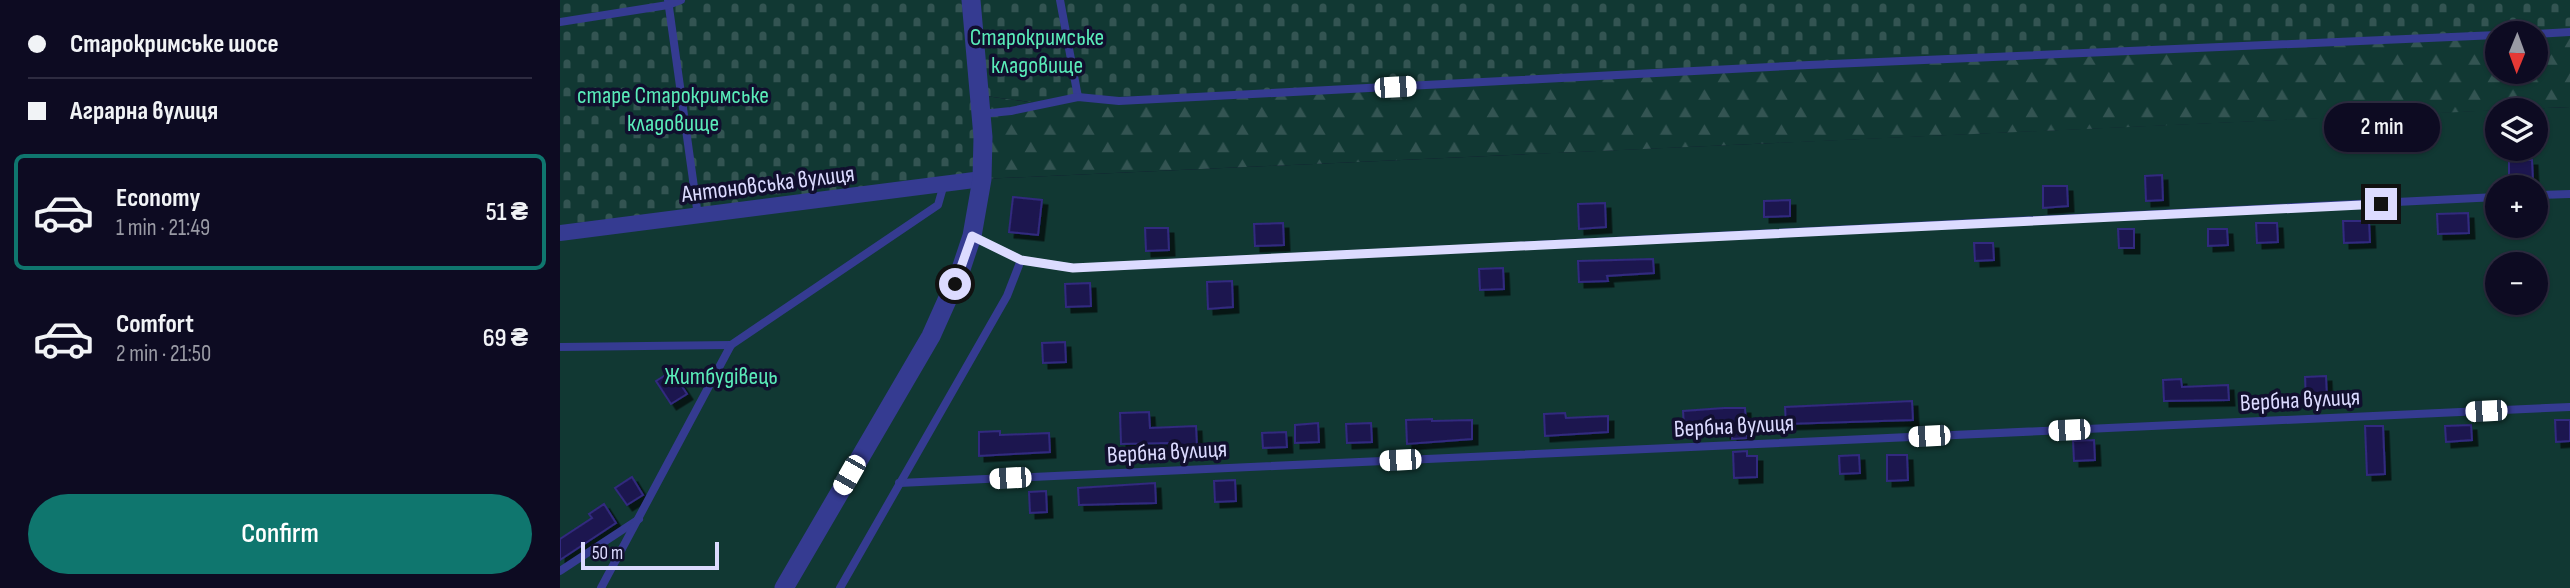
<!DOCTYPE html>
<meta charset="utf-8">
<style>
:root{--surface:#0d0b22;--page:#16142a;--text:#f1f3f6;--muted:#9a9ba5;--line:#2d2b40;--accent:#0f766e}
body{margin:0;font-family:"Sofia Sans Condensed",sans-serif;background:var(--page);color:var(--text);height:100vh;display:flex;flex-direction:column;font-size:26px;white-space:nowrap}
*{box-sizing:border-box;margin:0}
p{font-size:23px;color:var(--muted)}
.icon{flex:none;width:38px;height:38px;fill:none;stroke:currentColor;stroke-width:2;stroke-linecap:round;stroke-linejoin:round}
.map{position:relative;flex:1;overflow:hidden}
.sheet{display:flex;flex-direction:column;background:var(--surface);width:560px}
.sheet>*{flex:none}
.hud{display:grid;align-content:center;height:154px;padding:0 28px;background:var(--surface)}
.needle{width:46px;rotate:181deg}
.buttons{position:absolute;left:1925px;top:21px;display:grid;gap:14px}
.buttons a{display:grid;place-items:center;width:63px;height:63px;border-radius:50%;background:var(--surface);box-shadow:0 2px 5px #0004,0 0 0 2px var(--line);font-size:35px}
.scale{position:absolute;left:21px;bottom:18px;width:138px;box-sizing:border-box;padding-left:7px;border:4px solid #dcdbff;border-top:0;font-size:19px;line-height:24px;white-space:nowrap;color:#dcdbff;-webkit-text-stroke:5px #110f2e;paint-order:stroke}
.end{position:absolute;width:32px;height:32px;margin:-16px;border:9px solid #dcdbff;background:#111;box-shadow:0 0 0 4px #111}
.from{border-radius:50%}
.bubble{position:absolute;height:49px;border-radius:24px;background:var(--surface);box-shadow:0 2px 5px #0004,0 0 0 2px var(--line);font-size:23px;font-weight:600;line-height:49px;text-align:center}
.car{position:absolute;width:21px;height:42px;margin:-21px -10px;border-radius:9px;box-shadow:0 0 5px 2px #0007;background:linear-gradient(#fff 24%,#345 0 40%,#fff 0 76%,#345 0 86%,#fff 0)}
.hud b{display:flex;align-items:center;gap:24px;height:66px;font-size:26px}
.hud b+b{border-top:2px solid var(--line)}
.hud i{width:18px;height:18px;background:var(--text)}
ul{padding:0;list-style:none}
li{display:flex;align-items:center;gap:21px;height:116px;margin:0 14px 10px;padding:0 14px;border:4px solid transparent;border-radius:10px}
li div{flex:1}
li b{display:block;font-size:26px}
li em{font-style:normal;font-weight:600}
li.current{border-color:var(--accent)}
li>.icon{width:63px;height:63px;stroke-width:1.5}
.cta{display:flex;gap:14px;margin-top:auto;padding:14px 28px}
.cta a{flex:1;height:80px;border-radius:42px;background:var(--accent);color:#fff;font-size:28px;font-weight:600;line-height:80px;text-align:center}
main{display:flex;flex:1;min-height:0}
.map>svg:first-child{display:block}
.green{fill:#113833;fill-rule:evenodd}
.forest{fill:url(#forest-firs)}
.cemetery{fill:url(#cemetery-stones)}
.building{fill:#1f1950;stroke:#31297f;stroke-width:2;filter:url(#shadow)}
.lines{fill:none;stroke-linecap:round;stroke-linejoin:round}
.service{stroke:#353b91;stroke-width:8}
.minor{stroke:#353b91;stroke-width:16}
.tertiary{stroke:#353b91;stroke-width:19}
.route{stroke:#dcdbff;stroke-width:9}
.labels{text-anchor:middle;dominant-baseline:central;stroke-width:7;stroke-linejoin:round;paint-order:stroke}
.park-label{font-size:24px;fill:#5aecb9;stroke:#110f2e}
.street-label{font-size:24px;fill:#dcdbff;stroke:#110f2e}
</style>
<main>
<section class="sheet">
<div class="hud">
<b><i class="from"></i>Старокримське шосе</b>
<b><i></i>Аграрна вулиця</b>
</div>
<ul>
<li class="current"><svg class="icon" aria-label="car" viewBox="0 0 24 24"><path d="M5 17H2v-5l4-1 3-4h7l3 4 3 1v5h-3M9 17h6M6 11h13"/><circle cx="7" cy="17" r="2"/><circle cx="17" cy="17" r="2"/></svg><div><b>Economy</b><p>1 min · 21:49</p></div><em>51 ₴</em></li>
<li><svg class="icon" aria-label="car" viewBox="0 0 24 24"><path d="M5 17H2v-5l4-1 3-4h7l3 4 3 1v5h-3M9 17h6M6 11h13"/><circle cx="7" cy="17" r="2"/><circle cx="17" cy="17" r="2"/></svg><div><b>Comfort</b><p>2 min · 21:50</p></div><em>69 ₴</em></li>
</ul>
<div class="cta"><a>Confirm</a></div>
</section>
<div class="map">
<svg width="2010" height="588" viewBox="0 0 2010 588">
<defs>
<pattern id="forest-firs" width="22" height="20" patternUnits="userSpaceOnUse" patternTransform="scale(1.75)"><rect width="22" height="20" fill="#113833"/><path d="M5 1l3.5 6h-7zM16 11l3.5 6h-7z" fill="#335452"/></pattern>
<pattern id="cemetery-stones" width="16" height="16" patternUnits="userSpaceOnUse" patternTransform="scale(1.75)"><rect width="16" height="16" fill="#113833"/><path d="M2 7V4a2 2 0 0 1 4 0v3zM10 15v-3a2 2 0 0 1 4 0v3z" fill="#335452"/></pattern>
<filter id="shadow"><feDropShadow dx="5.5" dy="5.5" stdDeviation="0" flood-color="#0009"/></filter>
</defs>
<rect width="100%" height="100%" fill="#110f2e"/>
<path class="green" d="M2010,107V588H0V233L422,179L1937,110V149H1976V110H1942ZM1937,187H1976V226H1937ZM1937,264H1976V303H1937Z"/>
<polygon class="forest" points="2010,32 2010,107 422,179 418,95 484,104 518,97 1937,35 1937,72 1976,72 1976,34"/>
<polygon class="cemetery" points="0,0 2010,0 2010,32 1937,33 559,101 518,97 484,104 419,95 422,179 0,233"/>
<g class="building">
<polygon points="1949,160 1972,160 1973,181 1949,182"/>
<polygon points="1602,175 1603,200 1586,201 1585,176"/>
<polygon points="1483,186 1507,186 1508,206 1483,208"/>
<polygon points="453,197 482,200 478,235 449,232"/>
<polygon points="1230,200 1230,216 1204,217 1204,201"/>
<polygon points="1045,203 1046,227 1019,229 1018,204"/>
<polygon points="1908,213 1909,233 1878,234 1877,214"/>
<polygon points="1783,221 1809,221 1810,242 1784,243"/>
<polygon points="723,223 724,245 695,246 694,224"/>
<polygon points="1696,223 1717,223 1718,242 1697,243"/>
<polygon points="585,228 608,228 609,250 586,251"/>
<polygon points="1558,229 1574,229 1574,248 1559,248"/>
<polygon points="1648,229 1667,229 1668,245 1648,246"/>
<polygon points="1414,243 1433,243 1434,260 1415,261"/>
<polygon points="1093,259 1094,273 1047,276 1048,281 1019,282 1018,261"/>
<polygon points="943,268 944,289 920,290 919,269"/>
<polygon points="672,281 673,307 648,309 647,282"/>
<polygon points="530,283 531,306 506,307 505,284"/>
<polygon points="505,342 506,362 483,363 482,343"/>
<polygon points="112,371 127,394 111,404 96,381"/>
<polygon points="1766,376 1767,399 1746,400 1745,377"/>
<polygon points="1621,379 1622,387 1668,385 1669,400 1604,401 1603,380"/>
<polygon points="1352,401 1353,420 1226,424 1225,407"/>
<polygon points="1164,408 1185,408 1187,438 1172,439 1172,433 1165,433 1165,425 1124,427 1123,411"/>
<polygon points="589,412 590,428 636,426 637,447 610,448 610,443 561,444 560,413"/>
<polygon points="1005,413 1006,418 1048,416 1048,432 985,436 984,414"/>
<polygon points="872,419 872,421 912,420 912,439 847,444 846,420"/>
<polygon points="1995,420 2010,420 2010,441 1996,442"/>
<polygon points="758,423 759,442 735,443 735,425"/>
<polygon points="811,423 812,442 787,443 786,424"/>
<polygon points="1911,425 1912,440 1886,442 1885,426"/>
<polygon points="1805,426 1823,426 1825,474 1807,475"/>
<polygon points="440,431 440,435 489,433 490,452 419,456 419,432"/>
<polygon points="726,432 727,447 703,448 702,433"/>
<polygon points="1534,440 1535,460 1514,461 1513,441"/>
<polygon points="1187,451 1187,456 1197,456 1197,477 1174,478 1173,452"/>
<polygon points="1299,455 1300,473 1280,474 1279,456"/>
<polygon points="1327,455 1347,455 1348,480 1327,481"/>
<polygon points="72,477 83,495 67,505 55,488"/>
<polygon points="675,480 676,501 655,502 654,481"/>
<polygon points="595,483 596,503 519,505 518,488"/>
<polygon points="486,491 487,512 470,513 469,492"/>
<polygon points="44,504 56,523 0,560 0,539 32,518 29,514"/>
</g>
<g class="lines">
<g class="service">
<polyline points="108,0 138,216"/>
<polyline points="500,0 518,97"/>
<polyline points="0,22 108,5 121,0"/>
<polyline points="1976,34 2010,32"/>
<polyline points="421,114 451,111 518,97 559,101 1249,65 1937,35"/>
<polyline points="1976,195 2010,194"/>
<polyline points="412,236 461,260 513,268 1937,197"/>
<polyline points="0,347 171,345"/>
<polyline points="339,483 2010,407"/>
<polyline points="0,571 79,519"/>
<polyline points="41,588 171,345 378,205 384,184"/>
<polyline points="280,588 447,296 461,260"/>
</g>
<polyline class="minor" points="0,233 422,179"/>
<polyline class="tertiary" points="224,588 371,336 401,269 412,236 422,179 423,137 411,0"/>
</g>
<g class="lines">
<polyline class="route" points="395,284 412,236 461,260 513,268 1821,204"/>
</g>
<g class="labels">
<g class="park-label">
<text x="477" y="37">Старокримське<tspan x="477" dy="28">кладовище</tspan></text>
<text x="113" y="95">старе Старокримське<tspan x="113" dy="28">кладовище</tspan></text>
<text x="161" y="376">Житбудівець</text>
</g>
<g class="street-label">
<text transform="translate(208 184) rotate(-7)">Антоновська вулиця</text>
<text transform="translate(1740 400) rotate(-3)">Вербна вулиця</text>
<text transform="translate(1174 426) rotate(-3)">Вербна вулиця</text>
<text transform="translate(607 452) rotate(-3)">Вербна вулиця</text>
</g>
</g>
</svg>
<div class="buttons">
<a><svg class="needle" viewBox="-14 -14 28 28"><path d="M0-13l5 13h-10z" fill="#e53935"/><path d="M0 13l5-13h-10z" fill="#9a9ba5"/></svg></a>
<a><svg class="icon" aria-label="layers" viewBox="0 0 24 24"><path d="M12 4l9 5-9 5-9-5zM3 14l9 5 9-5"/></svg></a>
<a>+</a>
<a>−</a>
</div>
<div class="scale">50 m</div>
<i class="end from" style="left:395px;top:284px"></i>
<i class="end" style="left:1821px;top:204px"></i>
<div class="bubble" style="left:1764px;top:103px;width:116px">2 min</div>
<i class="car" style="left:835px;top:87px;rotate:87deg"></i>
<i class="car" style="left:1926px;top:411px;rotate:267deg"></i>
<i class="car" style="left:1509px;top:430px;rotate:267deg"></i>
<i class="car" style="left:1369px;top:436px;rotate:267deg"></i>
<i class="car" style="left:840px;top:460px;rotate:267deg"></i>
<i class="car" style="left:289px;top:475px;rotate:210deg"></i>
<i class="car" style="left:450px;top:478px;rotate:267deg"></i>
</div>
</main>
